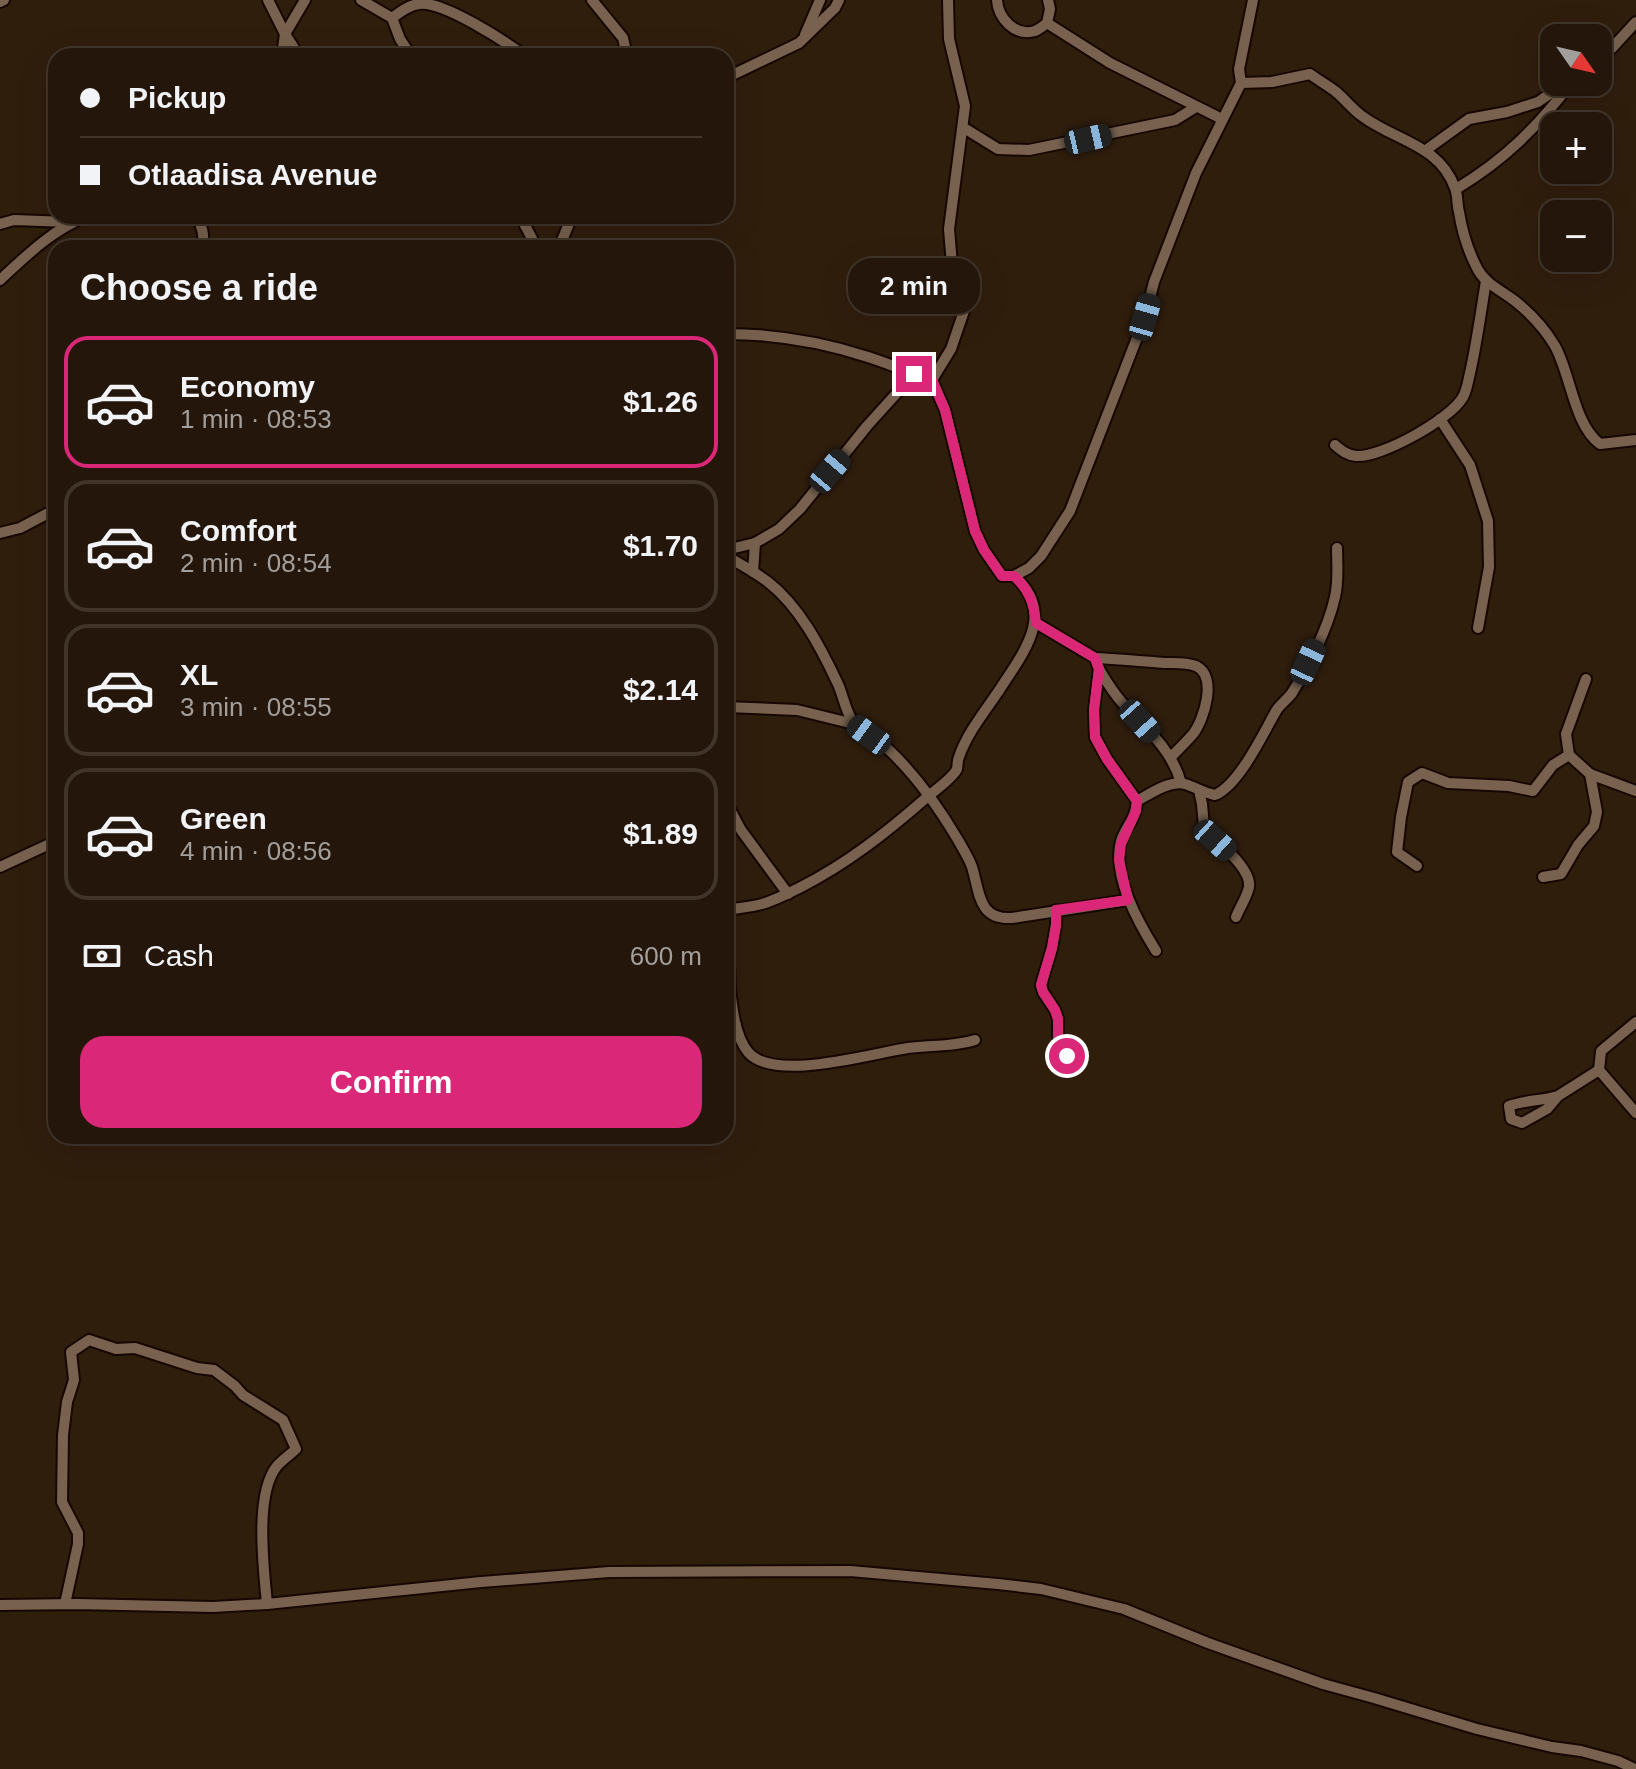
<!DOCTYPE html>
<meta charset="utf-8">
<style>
:root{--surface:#24160a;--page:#2c1f13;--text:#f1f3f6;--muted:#a39f9c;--line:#41352b;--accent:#db2777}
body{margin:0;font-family:Helvetica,sans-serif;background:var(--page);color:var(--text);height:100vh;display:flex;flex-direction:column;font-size:30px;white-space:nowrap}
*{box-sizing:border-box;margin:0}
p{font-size:26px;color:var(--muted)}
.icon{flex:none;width:44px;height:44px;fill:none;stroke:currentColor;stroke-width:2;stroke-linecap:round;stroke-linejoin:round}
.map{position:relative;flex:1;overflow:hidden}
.sheet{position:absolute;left:48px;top:240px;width:686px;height:904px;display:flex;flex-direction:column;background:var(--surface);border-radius:24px;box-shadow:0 8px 32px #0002,0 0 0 2px var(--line)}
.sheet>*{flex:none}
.guide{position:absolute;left:48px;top:48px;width:686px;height:176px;border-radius:24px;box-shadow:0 8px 32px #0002,0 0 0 2px var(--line);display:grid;align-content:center;height:176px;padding:0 32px;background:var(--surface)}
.needle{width:52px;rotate:124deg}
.fabs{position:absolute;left:1540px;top:24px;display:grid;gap:16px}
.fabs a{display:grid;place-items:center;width:72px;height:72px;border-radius:16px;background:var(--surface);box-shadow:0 8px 32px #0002,0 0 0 2px var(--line);font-size:40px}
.end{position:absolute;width:36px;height:36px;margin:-18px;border:10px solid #db2777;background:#fff;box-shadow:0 0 0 4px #fff}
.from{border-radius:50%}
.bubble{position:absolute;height:56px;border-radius:24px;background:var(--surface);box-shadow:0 8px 32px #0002,0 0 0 2px var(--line);font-size:26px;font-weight:600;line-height:56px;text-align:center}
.car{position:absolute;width:24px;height:48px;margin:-24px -12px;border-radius:10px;box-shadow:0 0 6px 2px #0007;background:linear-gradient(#222 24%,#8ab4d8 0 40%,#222 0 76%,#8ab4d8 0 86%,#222 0)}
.guide b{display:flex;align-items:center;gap:28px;height:76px;font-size:30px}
.guide b+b{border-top:2px solid var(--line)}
.guide i{width:20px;height:20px;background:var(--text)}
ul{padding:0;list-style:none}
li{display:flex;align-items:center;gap:24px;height:132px;margin:0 16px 12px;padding:0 16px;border:4px solid var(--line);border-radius:24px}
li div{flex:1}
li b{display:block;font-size:30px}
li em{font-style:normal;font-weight:600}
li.current{border-color:var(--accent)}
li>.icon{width:72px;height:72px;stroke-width:1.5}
h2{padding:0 32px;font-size:36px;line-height:96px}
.pay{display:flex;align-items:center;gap:20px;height:88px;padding:0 32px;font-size:30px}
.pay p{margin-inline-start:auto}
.primary-button{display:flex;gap:16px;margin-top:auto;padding:16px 32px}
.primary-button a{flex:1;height:92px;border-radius:24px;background:var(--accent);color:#fff;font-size:32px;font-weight:600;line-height:92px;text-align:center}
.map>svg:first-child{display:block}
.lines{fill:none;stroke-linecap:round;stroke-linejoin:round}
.minor-casing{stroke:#170700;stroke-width:14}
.minor{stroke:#78624f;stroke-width:10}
.route{stroke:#db2777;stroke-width:10}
</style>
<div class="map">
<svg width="1636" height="1769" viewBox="0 0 1636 1769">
<rect width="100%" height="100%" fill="#301e0d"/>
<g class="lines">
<defs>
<g id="minor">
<polyline points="268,0 285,34 299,56"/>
<path d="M361,0L392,18C400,12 409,5 419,4C442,0 506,42 525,56"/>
<polyline points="592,0 623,38 627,56"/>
<polyline points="948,0 949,39 965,106 949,229 955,300"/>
<path d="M997,0C998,18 1015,37 1035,31C1040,29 1043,26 1047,23L1050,9L1048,0"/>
<polyline points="0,2 4,0"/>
<polyline points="392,18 400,39 411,56"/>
<polyline points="1047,23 1110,63 1222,119"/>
<polyline points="805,35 820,0"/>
<polyline points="282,56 285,34 305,0"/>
<polyline points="1598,59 1612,48 1636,22"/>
<polyline points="726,78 799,43 835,8 839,0"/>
<path d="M1241,83L1272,82L1310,74C1318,80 1327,85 1335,91C1345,99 1352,109 1362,116C1395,141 1439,144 1455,188C1458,196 1457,205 1459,212C1462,231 1469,253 1478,270C1486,284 1502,291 1515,301C1530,313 1545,329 1555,346C1571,375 1574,425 1600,444L1636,440"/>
<polyline points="964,128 998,149 1029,150 1175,120 1196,107"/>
<polyline points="1426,150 1469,119 1507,112 1538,102 1567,82"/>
<path d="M1456,189C1506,159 1537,127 1572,82"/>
<path d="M196,216C203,227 204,235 203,248"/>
<polyline points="520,216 537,248"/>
<polyline points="0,224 14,220 69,222"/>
<polyline points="559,248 572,216"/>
<path d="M0,280C27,255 52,230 87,216"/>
<polyline points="932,285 951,265"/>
<path d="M726,334C773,334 823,342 868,357C890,364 910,373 932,380L945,410L975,531L984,550L1002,576H1014C1057,613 1023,653 1000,689C986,710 967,733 959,757C957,761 958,765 957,769C953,778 934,791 926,798C887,832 848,863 801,887C789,893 776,900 762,904C751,907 738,908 726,910"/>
<polyline points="932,380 951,349 964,311"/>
<polyline points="1440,419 1470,465 1488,521 1489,567 1478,628"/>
<path d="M1335,445C1342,451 1347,455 1356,456C1381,458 1451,419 1463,397C1467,390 1468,381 1470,373C1477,342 1481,311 1486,281"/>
<polyline points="0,533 20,528 56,509"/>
<polyline points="726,550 755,543 779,529 800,509 867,426 914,374"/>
<path d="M726,556C740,564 755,572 768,582C799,606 820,646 837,682C843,694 845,710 853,722C860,733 877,739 887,748C916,775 938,806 958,840C963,849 969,858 972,867C980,893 978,920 1012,918L1128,900"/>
<polyline points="753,572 755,543"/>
<polyline points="1014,576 1029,568 1041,556 1070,511 1145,317 1154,282 1196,173 1241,83 1239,69 1253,0"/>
<polyline points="1036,623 1095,658 1099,669 1094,710 1095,737 1107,759 1137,801"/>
<path d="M1095,658C1118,659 1141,661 1164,663C1174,663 1186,662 1196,666C1218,676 1204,720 1193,734C1186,742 1178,750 1171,757"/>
<path d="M1099,669C1107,683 1115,695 1125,706C1148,730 1172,750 1181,783"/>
<polyline points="1586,679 1566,734 1569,755 1590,774 1636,791"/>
<polyline points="726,707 797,710 854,724"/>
<path d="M1199,790L1202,804L1204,827C1216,841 1252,868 1249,887C1247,897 1240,907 1236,917"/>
<polyline points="726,802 741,830 788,894"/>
<polyline points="1417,866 1397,852 1401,817 1408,782 1422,773 1448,783 1509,786 1533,791 1553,765 1569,755"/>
<polyline points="0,867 56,841"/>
<polyline points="1543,877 1561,874 1578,845 1594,826 1597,812 1590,774"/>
<polyline points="1056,910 1056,925 1052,948 1041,985 1043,992 1055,1010 1058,1019 1058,1036 1067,1056"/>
<path d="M1156,951C1138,922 1112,876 1121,841C1126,826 1136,819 1137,801C1150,794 1169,780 1185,784C1195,787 1204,793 1215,795C1239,785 1263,734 1276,711C1280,704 1287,700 1292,693C1309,666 1328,628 1335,597C1339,580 1337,564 1337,548"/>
<path d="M726,952C731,964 729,975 730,988C732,1007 735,1036 748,1052C773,1083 873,1053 908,1048C931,1045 953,1047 975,1040"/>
<polyline points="1636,1022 1601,1051 1599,1070 1636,1113"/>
<polyline points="726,1047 734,1035 736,1025"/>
<path d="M1558,1096C1541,1101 1525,1100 1509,1106L1511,1119L1522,1123L1547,1109L1558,1096L1599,1070"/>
<path d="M65,1604L78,1544V1533L62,1502L63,1435L67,1402L74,1380L71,1352L89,1340L116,1349L135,1348L197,1368L214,1370L235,1386L243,1395L283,1420L296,1449C290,1455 282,1460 277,1466C254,1494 264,1570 267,1604"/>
<polyline points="0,1605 77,1604 213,1607 267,1604 481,1582 609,1572 850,1571 998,1584 1041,1589 1124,1609 1208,1643 1323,1684 1374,1698 1477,1729 1552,1747 1581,1751 1618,1761 1635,1769"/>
</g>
</defs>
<use href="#minor" class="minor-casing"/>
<use href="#minor" class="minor"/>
</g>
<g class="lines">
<path class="route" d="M914,374L932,380L945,410L975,531L984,550L1002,576H1014C1029,589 1034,604 1036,623L1095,658L1099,669L1094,710L1095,737L1107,759L1137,801L1136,811L1121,844L1119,860L1128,900L1056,910V925L1052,948L1041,985L1043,992L1055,1010L1058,1019V1036L1067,1056"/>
</g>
</svg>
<div class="fabs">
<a><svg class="needle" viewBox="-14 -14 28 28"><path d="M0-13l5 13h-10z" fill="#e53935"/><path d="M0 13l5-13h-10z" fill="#a39f9c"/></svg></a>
<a>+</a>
<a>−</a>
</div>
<i class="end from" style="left:1067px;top:1056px"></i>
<i class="end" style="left:914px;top:374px"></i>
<div class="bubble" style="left:848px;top:258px;width:132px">2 min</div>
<i class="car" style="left:1088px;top:139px;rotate:77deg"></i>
<i class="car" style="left:1145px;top:317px;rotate:16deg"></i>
<i class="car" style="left:830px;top:471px;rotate:40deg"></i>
<i class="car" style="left:1308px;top:662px;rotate:25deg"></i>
<i class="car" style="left:1140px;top:721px;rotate:138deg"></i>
<i class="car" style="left:869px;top:735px;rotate:306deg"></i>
<i class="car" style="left:1215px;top:840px;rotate:132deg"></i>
<div class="guide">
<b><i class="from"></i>Pickup</b>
<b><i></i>Otlaadisa Avenue</b>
</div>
<section class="sheet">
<h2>Choose a ride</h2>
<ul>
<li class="current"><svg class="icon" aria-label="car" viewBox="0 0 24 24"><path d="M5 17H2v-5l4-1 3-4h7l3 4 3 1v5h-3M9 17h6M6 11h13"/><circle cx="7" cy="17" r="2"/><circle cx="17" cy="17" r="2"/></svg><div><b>Economy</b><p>1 min · 08:53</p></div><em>$1.26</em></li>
<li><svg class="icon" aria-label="car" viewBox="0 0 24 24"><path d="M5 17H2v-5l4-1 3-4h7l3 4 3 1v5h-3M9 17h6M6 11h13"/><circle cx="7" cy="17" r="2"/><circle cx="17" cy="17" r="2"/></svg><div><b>Comfort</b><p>2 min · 08:54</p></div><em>$1.70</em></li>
<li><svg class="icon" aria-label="car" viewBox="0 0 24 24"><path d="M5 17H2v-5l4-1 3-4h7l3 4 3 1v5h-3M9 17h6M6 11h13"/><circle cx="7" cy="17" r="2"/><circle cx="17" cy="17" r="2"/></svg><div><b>XL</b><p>3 min · 08:55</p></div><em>$2.14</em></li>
<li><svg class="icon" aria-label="car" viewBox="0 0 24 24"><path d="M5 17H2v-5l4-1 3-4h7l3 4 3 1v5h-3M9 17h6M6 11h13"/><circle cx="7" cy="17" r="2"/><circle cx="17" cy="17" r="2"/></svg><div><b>Green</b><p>4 min · 08:56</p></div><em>$1.89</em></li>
</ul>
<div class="pay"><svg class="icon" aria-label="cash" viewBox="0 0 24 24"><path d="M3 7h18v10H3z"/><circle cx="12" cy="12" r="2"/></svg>Cash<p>600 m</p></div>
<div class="primary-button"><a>Confirm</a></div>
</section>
</div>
